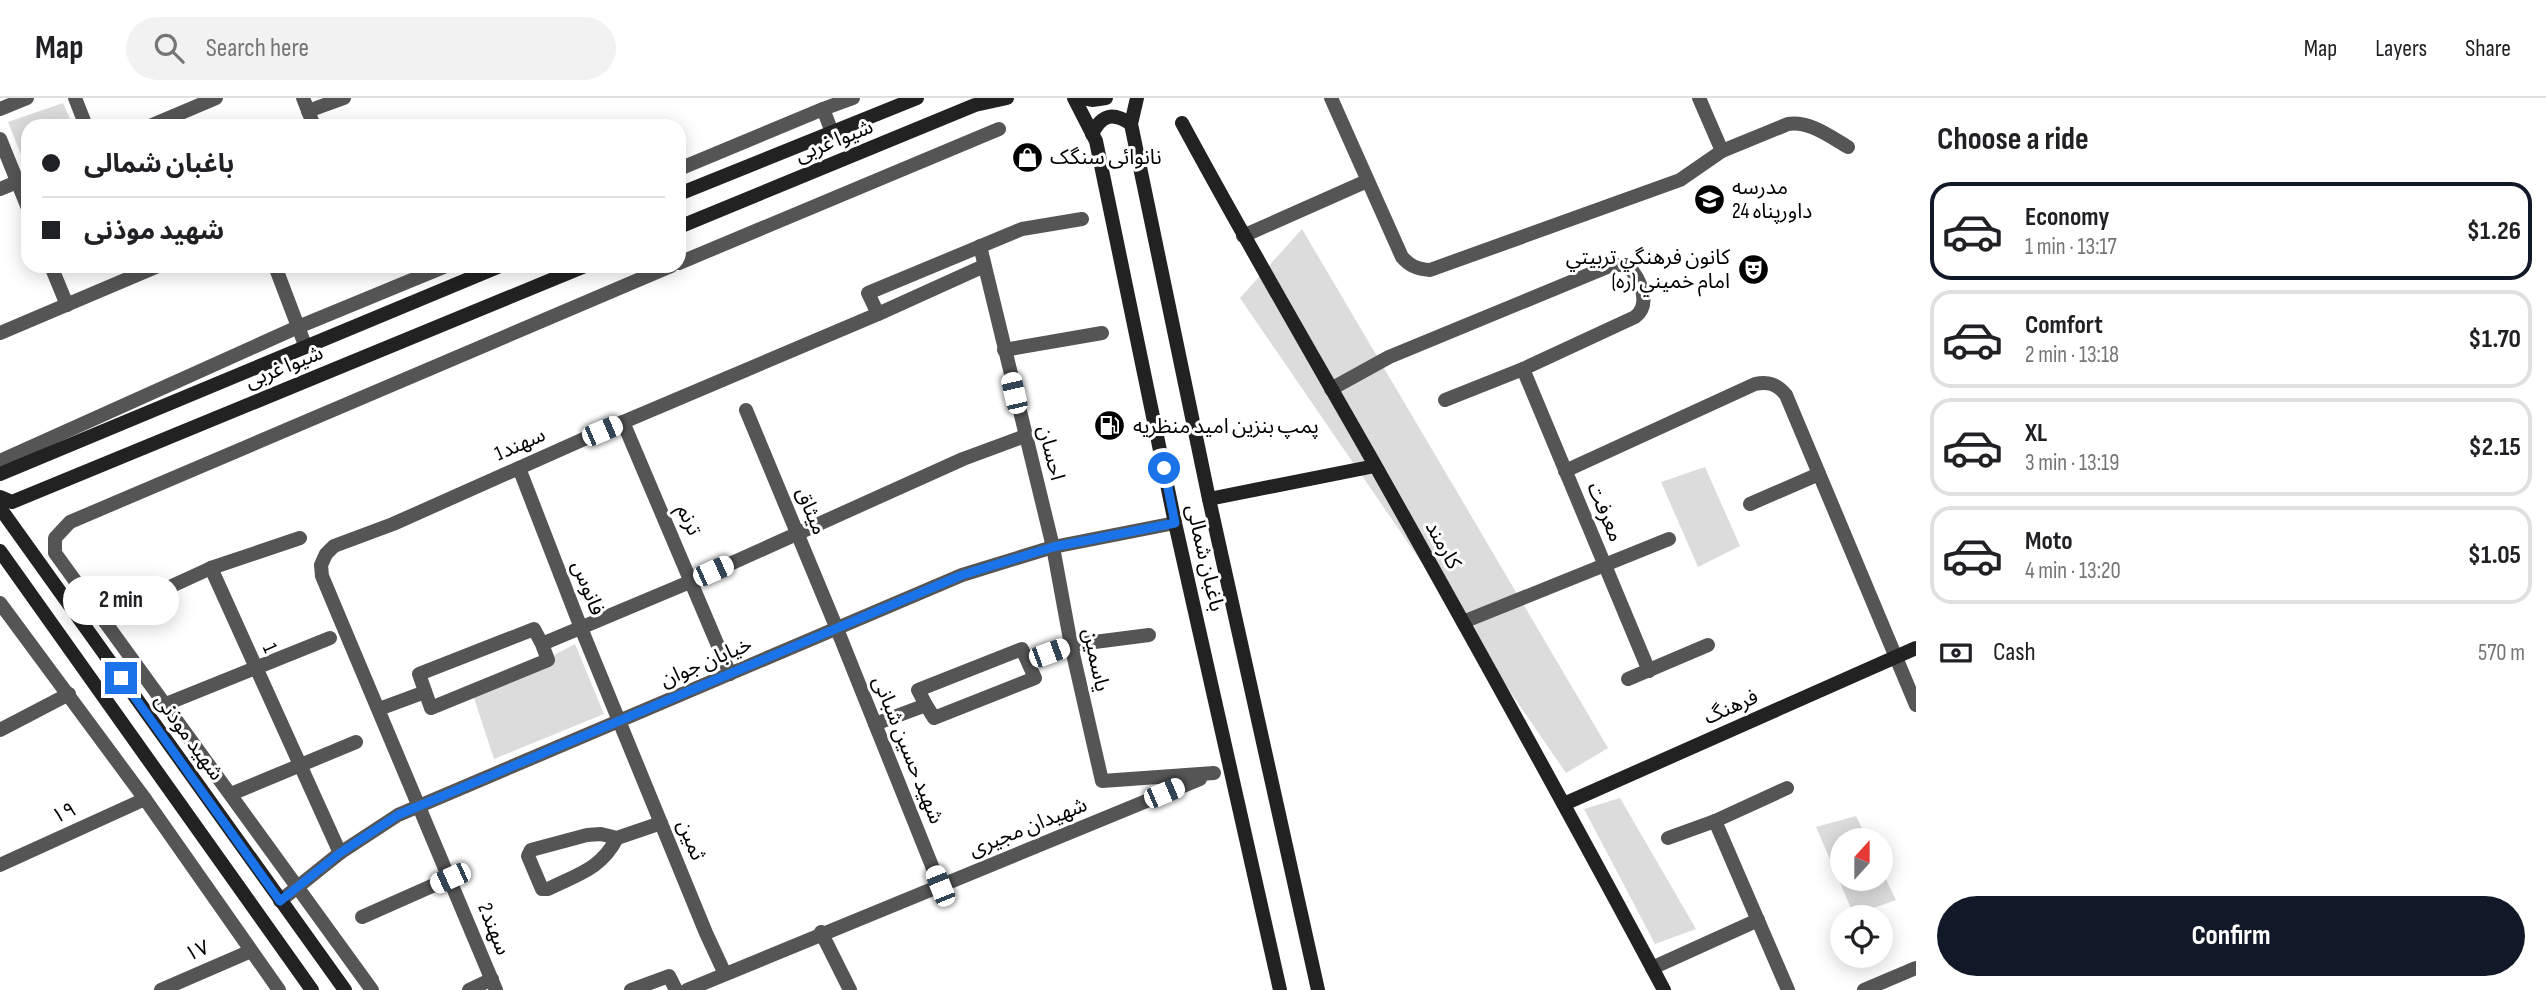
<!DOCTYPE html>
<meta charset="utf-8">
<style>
:root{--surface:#fff;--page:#f2f2f2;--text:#202124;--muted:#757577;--line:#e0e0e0;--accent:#111827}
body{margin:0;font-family:"Sofia Sans Condensed","Noto Sans Arabic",sans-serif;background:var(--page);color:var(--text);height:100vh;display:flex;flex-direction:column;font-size:26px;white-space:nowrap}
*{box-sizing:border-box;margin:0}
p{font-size:23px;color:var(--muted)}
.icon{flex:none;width:38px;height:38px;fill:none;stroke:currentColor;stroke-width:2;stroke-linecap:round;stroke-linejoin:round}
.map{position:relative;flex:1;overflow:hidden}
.drawer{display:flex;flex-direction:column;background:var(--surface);width:630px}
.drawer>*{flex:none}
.banner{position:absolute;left:21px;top:21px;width:665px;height:154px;border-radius:21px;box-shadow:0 4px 18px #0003;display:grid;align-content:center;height:154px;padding:0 21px;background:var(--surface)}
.needle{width:46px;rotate:21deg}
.tools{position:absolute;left:1830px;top:730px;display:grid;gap:14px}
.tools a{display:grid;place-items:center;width:63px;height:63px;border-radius:50%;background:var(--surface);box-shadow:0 4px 18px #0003;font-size:35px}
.end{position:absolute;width:32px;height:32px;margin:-16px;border:9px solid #1a73e8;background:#fff;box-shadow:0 0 0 4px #fff}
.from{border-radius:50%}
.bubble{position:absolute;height:49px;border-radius:24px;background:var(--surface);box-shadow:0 4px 18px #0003;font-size:23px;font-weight:700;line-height:49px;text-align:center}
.car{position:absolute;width:21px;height:42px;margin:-21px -10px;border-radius:9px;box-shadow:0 0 5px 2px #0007;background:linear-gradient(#fff 24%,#345 0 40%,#fff 0 76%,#345 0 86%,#fff 0)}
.banner b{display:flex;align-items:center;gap:24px;height:66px;font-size:26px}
.banner b+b{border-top:2px solid var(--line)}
.banner i{width:18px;height:18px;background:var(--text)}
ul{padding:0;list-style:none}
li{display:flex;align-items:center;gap:21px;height:98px;margin:0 14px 10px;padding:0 7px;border:4px solid var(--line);border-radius:21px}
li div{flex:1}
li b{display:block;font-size:26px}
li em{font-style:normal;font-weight:700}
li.active{border-color:var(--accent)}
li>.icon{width:63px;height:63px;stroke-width:1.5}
h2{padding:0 21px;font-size:32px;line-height:84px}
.pay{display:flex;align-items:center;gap:18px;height:77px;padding:0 21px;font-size:26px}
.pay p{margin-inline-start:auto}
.cta{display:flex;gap:14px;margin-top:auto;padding:14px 21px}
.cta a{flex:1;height:80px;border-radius:42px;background:var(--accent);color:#fff;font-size:28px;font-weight:700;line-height:80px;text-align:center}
header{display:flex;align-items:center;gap:42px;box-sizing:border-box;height:98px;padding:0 35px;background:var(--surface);border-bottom:2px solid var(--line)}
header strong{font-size:33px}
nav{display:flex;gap:38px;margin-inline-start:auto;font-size:24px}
.search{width:490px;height:63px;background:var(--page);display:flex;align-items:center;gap:18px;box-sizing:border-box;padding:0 24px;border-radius:38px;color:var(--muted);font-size:26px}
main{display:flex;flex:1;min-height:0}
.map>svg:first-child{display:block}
.green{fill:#dcdcdc}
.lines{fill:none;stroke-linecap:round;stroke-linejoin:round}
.street{stroke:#555;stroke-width:14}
.secondary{stroke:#222;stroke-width:14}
.route{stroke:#1a73e8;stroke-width:9}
.labels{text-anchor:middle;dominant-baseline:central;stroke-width:6;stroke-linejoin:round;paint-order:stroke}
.street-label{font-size:21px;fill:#000;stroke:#fff}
.poi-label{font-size:21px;fill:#000;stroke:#fff;text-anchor:start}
</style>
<header>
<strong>Map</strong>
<div class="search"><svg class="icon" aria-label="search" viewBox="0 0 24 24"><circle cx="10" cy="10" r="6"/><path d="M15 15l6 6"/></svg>Search here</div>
<nav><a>Map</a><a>Layers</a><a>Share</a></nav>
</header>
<main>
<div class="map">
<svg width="1916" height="892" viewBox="0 0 1916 892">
<rect width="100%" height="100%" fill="#fff"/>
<g class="green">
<polygon points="63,5 73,28 28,28 28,74 8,24"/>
<polygon points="1302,131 1608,650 1566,675 1240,200"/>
<polygon points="1705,369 1740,448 1698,469 1661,384"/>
<polygon points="575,546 604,616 494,661 474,600"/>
<polygon points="1620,700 1696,831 1655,846 1584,711"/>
<polygon points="1856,718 1868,742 1843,742 1843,780 1881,780 1881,771 1896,802 1854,817 1816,729"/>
</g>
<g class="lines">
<g class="street">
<polyline points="75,0 86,28"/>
<polyline points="303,0 314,28"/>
<path d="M1331,0L1402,159C1410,168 1417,171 1430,172L1680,82L1722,53L1788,26C1810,23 1829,38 1848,49"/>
<polyline points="1699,0 1722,53"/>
<polyline points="0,11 27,0"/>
<polyline points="308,13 344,0"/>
<polyline points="150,28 216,0"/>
<polyline points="832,34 823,11 853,0"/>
<polyline points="0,41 28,110"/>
<polyline points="679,71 823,11"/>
<polyline points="0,91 17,84"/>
<polyline points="1243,138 1367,83"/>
<polyline points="980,148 1053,449 1071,547 1102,683 1214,675"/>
<polyline points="679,165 999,31"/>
<polyline points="51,168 67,207"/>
<polyline points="275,168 305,247"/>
<polyline points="878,216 868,195 1022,131 1082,121"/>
<polyline points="0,235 158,168"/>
<polyline points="1004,252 1102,235"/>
<polyline points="1523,271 1649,573"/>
<path d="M1331,291L1389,259L1612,167H1627C1640,180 1652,206 1635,219L1523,271L1445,302"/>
<polyline points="746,312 837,531 940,788"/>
<polyline points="623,324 730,576"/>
<polyline points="0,363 298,229 446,168"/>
<polyline points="519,370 581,530 706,835 725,876"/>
<path d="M1565,373L1755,286C1768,283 1777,286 1786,297L1916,607"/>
<polyline points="1750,406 1819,376"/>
<polyline points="211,470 300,440"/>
<polyline points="0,505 145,701 279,892"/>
<polyline points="102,520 211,470 340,755"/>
<polyline points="1463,524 1669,441"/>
<polyline points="542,546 548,562 431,610 419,576 534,531 542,546 692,483 963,361 1025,338"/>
<polyline points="1028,563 1071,547 1149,537"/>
<polyline points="1628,581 1708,547"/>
<polyline points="166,606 330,540"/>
<polyline points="379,611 425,594"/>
<polyline points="875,626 926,607 934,620 1035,580 1022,551 918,592 926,607"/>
<polyline points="0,632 69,596"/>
<polyline points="231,696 356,644"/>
<polyline points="1715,723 1788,892"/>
<path d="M617,740C601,771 578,776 548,791H542L528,758L531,752L587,737L601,736L617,740L661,725"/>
<polyline points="1668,740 1715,723 1787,690"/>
<polyline points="0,767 145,701"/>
<polyline points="280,803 340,755 398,717 962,477 1053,449 1175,425"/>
<polyline points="362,819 450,780"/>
<polyline points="821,834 850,892"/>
<polyline points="1652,870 1758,822"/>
<polyline points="161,892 251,853"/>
<polyline points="372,892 55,455 55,440 70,424 671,168"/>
<polyline points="469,892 492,881"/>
<polyline points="496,892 322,478 321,467 326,456 334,448 393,426 602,333 878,216 984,168"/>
<polyline points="631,892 669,878 676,892"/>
<polyline points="687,892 1200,681"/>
<polyline points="1864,892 1916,870"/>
</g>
<g class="secondary">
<polyline points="1074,0 1096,43 1175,425 1280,892"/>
<polyline points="1082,0 1092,2 1106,0"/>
<polyline points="1137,0 1131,26 1209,401 1318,892"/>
<path d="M1182,25C1244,140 1310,253 1375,367C1473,541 1570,716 1664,892"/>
<path d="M1092,36C1102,16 1113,14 1131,26"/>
<polyline points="679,96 917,0"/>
<polyline points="679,129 975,7 1007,0"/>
<polyline points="0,376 500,168"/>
<polyline points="0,399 12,404 585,168"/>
<polyline points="1209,401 1375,368"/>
<polyline points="0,410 345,892"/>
<polyline points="0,453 312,892"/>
<polyline points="1564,706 1916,550"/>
</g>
</g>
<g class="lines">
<polyline class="route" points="121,580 280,803 340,755 398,717 962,477 1053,449 1175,425 1164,370"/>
</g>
<defs>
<symbol id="shop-disc" viewBox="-11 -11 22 22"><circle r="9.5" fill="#000" stroke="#fff"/><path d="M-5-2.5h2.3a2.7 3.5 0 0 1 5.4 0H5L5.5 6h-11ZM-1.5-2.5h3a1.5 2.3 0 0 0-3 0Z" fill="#fff"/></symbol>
<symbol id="school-disc" viewBox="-11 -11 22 22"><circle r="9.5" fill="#000" stroke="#fff"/><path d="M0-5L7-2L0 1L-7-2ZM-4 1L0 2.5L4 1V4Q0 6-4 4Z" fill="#fff"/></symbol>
<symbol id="theatre-disc" viewBox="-11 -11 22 22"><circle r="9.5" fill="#000" stroke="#fff"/><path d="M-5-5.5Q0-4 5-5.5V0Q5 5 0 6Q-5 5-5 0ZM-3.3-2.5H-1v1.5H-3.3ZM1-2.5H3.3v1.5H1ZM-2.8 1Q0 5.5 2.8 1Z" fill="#fff"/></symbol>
<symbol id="fuel-disc" viewBox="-11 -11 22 22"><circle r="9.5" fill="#000" stroke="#fff"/><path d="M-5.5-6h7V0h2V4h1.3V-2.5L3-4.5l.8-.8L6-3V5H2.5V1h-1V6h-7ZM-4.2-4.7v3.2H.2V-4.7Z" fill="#fff"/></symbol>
</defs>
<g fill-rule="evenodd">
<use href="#shop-disc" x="1010" y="42" width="35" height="35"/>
<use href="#school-disc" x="1692" y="84" width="35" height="35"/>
<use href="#theatre-disc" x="1736" y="154" width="35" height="35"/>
<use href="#fuel-disc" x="1092" y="310" width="35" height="35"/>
</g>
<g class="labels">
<g class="street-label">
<text transform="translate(834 43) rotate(-22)">شیوا غربی</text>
<text transform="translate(284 269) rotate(-22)">شیوا غربی</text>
<text transform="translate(520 346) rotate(-24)">1سهند</text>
<text transform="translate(1051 355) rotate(76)">احسان</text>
<text transform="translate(811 413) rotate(67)">میثاق</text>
<text transform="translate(1605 414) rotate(67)">معرفت</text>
<text transform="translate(689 422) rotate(66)">ترنم</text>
<text transform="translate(1443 447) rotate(61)">کارمند</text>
<text transform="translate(1205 460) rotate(77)">باغبان شمالی</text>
<text transform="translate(588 490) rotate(69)">فانوس</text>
<text transform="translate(270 550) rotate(66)">1</text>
<text transform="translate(1096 562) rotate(78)">یاسمین</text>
<text transform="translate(706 564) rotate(-23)">خیابان جوان</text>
<text transform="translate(1731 609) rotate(-24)">فرهنگ</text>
<text transform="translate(189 639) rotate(54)">شهید موذنی</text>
<text transform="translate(908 652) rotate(68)">شهید حسین شبانی</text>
<text transform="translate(64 715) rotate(-25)">۱۹</text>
<text transform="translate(1028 729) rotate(-22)">شهیدان مجیری</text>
<text transform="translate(691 742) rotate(68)">ثمین</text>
<text transform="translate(494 831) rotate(68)">2سهند</text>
<text transform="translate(197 853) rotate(-24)">۱۷</text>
</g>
<g class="poi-label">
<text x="1050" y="59">نانوائی سنگک</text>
<text x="1732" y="89">مدرسه<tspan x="1732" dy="24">داورپناه 24</tspan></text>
<text x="1730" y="159" text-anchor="end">كانون فرهنگي تربيتي<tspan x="1730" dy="24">امام خميني (ره)</tspan></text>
<text x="1133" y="328">پمپ بنزین امید منظریه</text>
</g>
</g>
</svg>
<div class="tools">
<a><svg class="needle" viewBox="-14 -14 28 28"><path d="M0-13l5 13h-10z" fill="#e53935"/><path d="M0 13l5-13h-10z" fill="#757577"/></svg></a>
<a><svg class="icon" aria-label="locate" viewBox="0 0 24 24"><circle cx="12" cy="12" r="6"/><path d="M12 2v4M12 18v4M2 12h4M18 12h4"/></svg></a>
</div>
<i class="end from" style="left:1164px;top:370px"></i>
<i class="end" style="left:121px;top:580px"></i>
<div class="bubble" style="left:63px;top:478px;width:116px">2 min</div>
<i class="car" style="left:1014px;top:295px;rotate:347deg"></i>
<i class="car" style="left:602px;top:333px;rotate:67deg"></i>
<i class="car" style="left:713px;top:473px;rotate:66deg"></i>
<i class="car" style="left:1049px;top:555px;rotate:70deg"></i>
<i class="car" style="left:1164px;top:695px;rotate:67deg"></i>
<i class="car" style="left:450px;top:780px;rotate:246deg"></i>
<i class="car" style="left:940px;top:788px;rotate:338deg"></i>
<div class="banner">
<b><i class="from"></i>باغبان شمالی</b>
<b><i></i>شهید موذنی</b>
</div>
</div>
<section class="drawer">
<h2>Choose a ride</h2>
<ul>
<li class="active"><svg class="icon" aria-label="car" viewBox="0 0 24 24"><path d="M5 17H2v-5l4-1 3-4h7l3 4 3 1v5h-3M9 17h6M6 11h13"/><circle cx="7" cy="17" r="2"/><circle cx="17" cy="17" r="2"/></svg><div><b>Economy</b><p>1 min · 13:17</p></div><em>$1.26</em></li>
<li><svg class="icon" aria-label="car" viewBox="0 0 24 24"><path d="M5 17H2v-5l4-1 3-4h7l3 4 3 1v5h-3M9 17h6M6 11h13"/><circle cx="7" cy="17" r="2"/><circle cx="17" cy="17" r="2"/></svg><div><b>Comfort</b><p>2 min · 13:18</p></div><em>$1.70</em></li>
<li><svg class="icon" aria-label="car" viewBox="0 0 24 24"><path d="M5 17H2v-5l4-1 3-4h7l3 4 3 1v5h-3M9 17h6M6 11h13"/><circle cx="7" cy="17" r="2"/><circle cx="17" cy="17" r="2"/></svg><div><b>XL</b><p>3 min · 13:19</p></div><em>$2.15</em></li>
<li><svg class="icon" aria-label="car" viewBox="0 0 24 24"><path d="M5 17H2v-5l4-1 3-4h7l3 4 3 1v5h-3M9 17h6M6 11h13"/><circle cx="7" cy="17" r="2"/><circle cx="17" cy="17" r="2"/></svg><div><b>Moto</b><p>4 min · 13:20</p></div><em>$1.05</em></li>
</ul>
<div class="pay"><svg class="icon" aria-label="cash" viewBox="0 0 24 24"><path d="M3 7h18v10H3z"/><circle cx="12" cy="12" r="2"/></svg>Cash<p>570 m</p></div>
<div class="cta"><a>Confirm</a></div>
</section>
</main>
